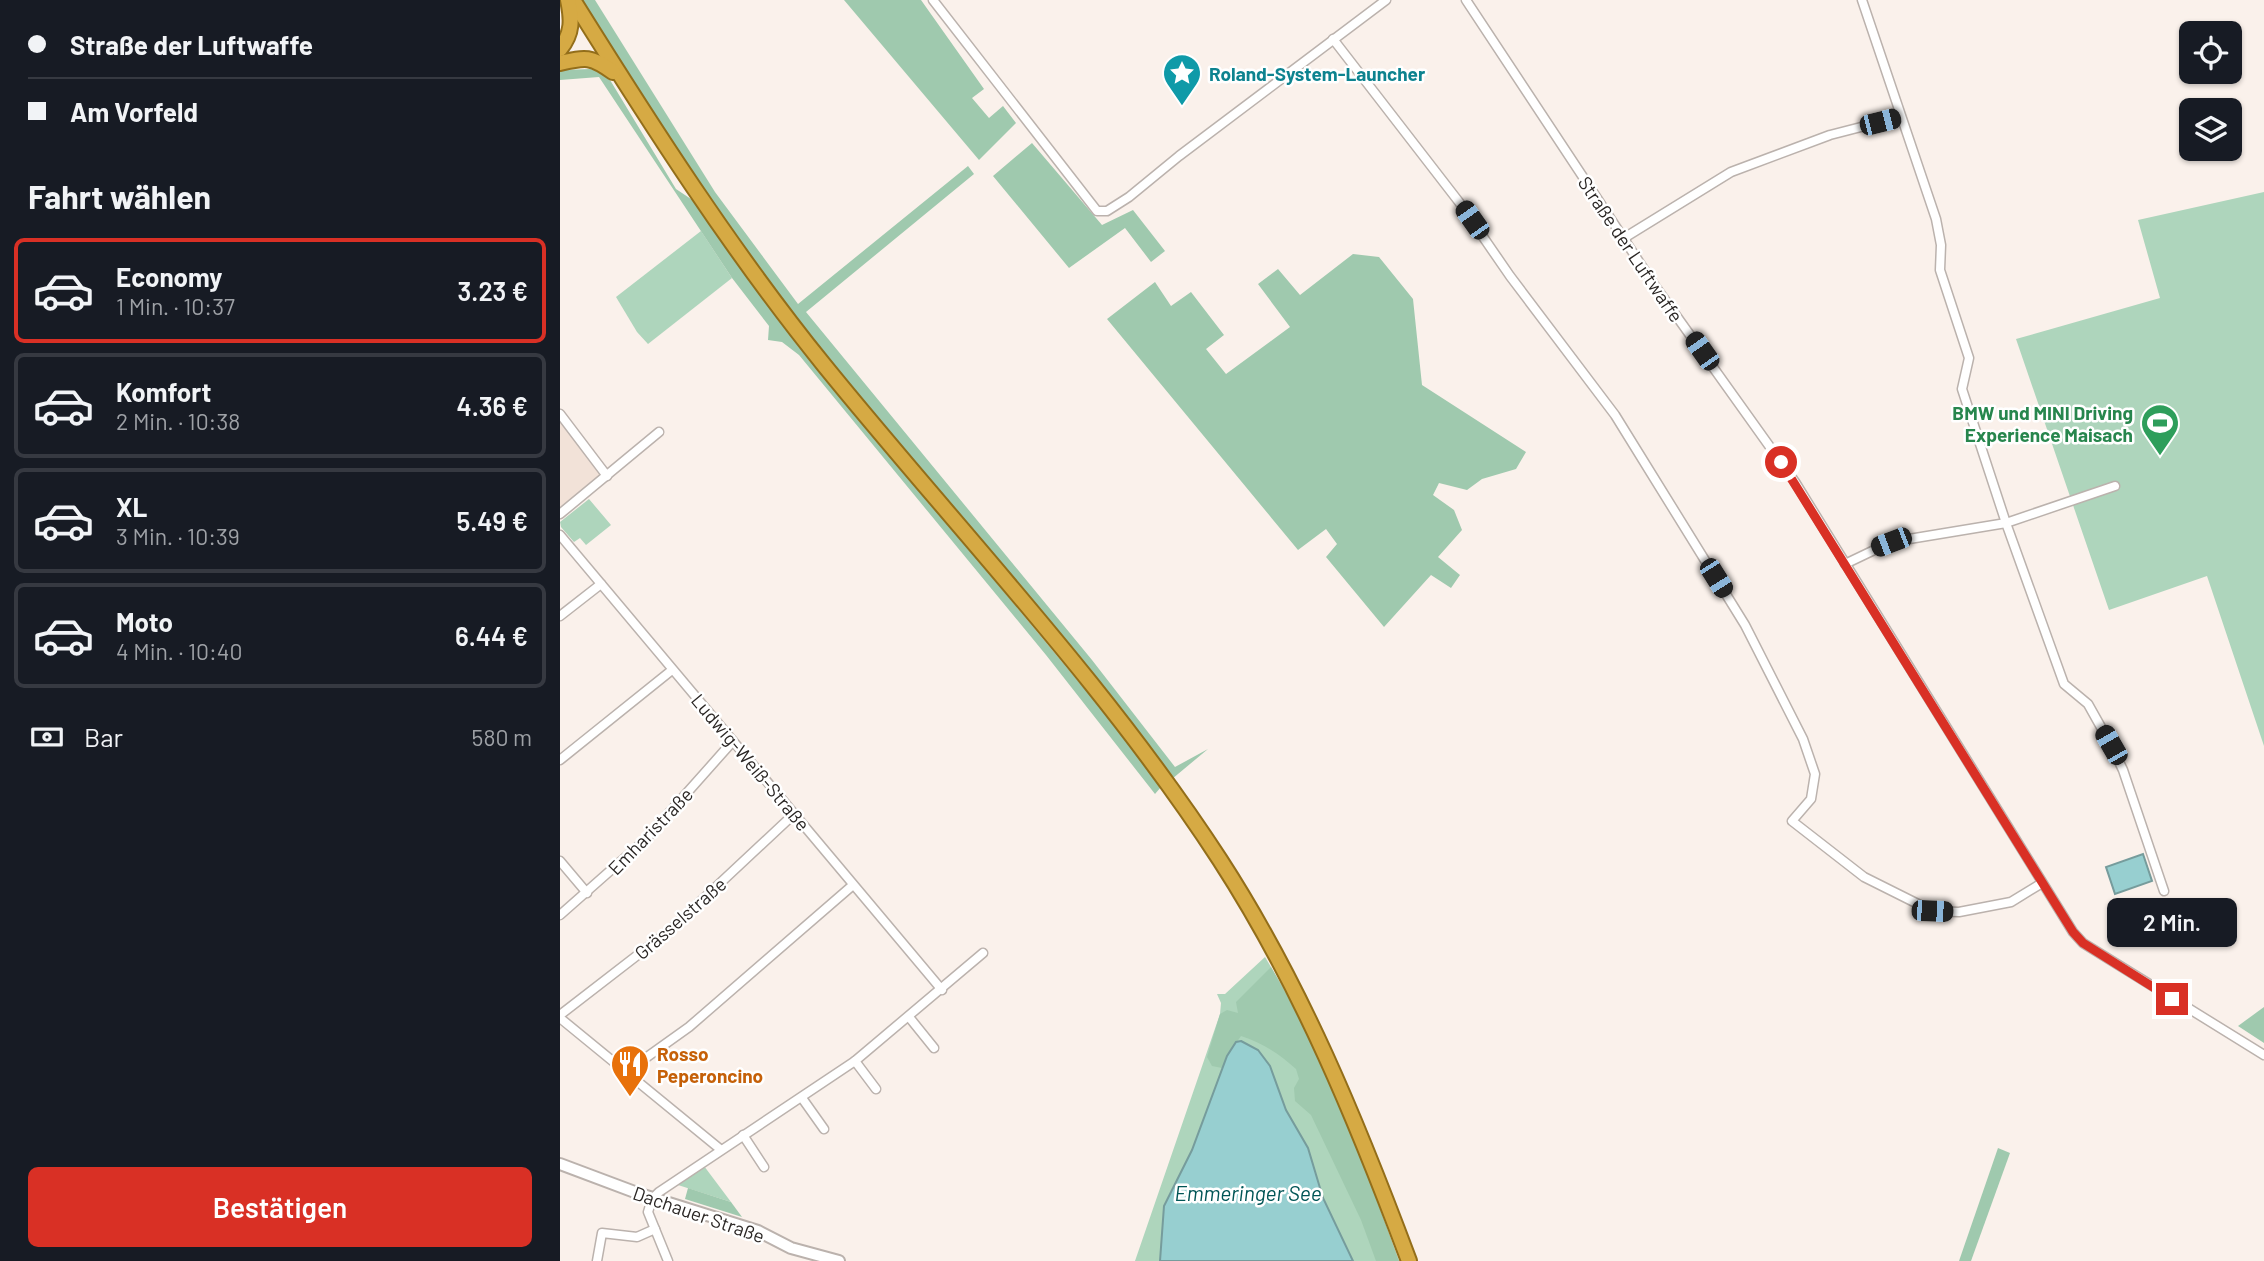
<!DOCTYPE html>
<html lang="de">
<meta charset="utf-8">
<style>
:root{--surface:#171b24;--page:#242831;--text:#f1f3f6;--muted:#9ea1a6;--line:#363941;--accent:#d93025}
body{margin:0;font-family:Barlow,sans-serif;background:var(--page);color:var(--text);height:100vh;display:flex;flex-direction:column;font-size:26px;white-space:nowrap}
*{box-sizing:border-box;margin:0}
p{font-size:23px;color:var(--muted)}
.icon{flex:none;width:38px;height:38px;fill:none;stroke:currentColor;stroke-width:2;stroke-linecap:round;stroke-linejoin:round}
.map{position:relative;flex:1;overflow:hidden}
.drawer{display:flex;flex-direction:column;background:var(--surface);width:560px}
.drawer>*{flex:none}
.top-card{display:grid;align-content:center;height:154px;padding:0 28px;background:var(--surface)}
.tools{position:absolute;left:1619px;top:21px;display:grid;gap:14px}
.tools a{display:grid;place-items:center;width:63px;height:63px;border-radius:10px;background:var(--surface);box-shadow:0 2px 5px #0004;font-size:35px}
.end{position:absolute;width:32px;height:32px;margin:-16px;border:9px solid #d93025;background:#fff;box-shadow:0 0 0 4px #fff}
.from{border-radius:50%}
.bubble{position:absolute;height:49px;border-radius:10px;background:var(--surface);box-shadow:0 2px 5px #0004;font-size:23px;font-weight:600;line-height:49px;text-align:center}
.car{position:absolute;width:21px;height:42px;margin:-21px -10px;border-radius:9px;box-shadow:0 0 5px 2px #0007;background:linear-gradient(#222 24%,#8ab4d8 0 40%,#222 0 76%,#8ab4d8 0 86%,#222 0)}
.top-card b{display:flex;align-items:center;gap:24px;height:66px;font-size:26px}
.top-card b+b{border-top:2px solid var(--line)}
.top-card i{width:18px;height:18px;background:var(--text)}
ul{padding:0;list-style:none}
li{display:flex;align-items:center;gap:21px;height:105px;margin:0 14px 10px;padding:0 14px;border:4px solid var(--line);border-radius:10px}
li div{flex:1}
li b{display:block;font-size:26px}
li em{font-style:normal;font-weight:600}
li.current{border-color:var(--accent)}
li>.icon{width:63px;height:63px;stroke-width:1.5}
h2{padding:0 28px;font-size:32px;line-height:84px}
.pay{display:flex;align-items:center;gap:18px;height:77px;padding:0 28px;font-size:26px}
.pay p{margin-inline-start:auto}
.button{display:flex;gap:14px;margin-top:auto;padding:14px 28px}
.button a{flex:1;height:80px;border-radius:10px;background:var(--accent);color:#fff;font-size:28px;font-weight:600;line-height:80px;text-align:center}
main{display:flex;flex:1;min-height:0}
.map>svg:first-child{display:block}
.built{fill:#f2e2d8}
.green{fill:#aed5bc}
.forest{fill:#9fc9ae}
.water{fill:#97cfd0;stroke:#769c9c;stroke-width:2}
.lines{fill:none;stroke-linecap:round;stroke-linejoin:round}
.minor-casing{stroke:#bbb2ad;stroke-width:11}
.tertiary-casing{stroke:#bbb2ad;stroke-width:14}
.trunk-casing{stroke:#936e1a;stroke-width:18}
.minor{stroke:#fff;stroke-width:8}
.tertiary{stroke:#fff;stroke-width:10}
.trunk{stroke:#d6aa44;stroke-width:14}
.route{stroke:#d93025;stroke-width:9}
.labels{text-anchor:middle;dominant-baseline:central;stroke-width:5;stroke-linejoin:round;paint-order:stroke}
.culture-label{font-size:19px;font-weight:bold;fill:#0d838f;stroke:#fff;text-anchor:start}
.street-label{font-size:19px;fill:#2a2624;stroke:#fff}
.leisure-label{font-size:19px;font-weight:bold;fill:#27864d;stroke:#fff;text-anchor:end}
.food-label{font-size:19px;font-weight:bold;fill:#c56008;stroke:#fff;text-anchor:start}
.water-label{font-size:21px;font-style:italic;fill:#005556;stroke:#fff}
</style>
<main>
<section class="drawer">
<div class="top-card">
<b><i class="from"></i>Straße der Luftwaffe</b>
<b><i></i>Am Vorfeld</b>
</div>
<h2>Fahrt wählen</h2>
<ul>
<li class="current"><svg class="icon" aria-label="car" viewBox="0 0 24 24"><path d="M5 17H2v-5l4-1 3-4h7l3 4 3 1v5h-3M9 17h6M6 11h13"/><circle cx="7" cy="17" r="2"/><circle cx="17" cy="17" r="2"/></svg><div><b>Economy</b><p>1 Min. · 10:37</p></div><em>3.23 €</em></li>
<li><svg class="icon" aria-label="car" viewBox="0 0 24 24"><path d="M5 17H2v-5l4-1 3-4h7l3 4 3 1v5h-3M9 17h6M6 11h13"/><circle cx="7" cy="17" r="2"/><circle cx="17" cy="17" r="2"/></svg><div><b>Komfort</b><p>2 Min. · 10:38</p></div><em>4.36 €</em></li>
<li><svg class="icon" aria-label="car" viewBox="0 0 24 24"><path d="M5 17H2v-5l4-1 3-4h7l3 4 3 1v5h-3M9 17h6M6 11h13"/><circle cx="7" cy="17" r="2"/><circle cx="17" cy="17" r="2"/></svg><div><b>XL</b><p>3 Min. · 10:39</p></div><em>5.49 €</em></li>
<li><svg class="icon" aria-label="car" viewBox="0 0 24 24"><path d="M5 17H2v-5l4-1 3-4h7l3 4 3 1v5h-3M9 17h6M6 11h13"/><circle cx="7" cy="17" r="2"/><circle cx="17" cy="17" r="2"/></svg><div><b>Moto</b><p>4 Min. · 10:40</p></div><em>6.44 €</em></li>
</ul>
<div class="pay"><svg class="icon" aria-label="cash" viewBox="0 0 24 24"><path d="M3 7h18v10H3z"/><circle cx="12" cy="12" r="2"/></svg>Bar<p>580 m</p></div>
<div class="button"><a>Bestätigen</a></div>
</section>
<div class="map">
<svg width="1704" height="1261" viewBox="0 0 1704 1261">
<rect width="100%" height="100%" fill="#faf1eb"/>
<polygon class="built" points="0,419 42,475 0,507"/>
<g class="green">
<polygon points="1704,192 1704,746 1647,576 1549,610 1456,339 1600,298 1578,220"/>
<polygon points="141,231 172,278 88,344 77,332 56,297"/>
<polygon points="29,499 51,525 26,545 20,538 14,542 1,527 0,522"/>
<polygon points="705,957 737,1011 771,1082 839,1261 793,1261 763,1198 748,1148 726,1110 710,1066 632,1150 604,1206 600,1261 575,1261 660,1014 661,1003 657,994 665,994"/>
<polygon points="144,1166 171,1202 118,1185"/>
</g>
<g class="forest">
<polygon points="18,0 35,0 155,192 238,304 408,166 414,174 246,312 532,660 615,767 648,749 612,779 575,728 264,356 142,193"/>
<polygon points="284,0 361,0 424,89 412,98 429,118 443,106 456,123 419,160"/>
<polygon points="31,69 47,75 116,189 134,201 255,364 566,739 601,787 595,794 486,655 239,355 222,342 208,340 209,326 172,278 39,77 0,80 0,70"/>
<polygon points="472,143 542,225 573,210 605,251 591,262 565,228 509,268 433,176"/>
<polygon points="793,254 819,257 853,299 862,385 966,452 956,469 922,479 907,490 879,483 873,495 894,510 902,530 878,557 900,575 891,588 871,575 824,627 766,557 777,544 766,529 738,550 547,319 595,282 611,306 631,292 664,335 646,349 666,374 730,327 698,284 718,269 740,295"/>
<path d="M711,967C765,1061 803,1160 839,1261H816L801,1220L751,1115L735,1101L734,1088L739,1079L736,1069C719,1054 703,1043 681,1036L667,1056L662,1068L652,1066L647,1057L660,1014L667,1010L678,1013L676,1002Z"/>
<polygon points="1704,1007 1704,1043 1678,1026"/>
<polygon points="1438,1148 1450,1153 1411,1261 1399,1261"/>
<polygon points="128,1188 171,1202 182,1217 125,1199"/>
</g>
<g class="water">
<polygon points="1583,854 1592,881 1555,894 1546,867"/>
<polygon points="681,1041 698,1050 710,1066 726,1110 748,1148 763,1198 793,1261 600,1261 604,1206 632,1150 667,1056 676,1042"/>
</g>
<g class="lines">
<defs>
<g id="minor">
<polyline points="373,0 537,211 547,211 569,197 619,156 826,0"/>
<polyline points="906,0 1095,286 1235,482 1513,932 1523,943 1704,1055"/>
<polyline points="1302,0 1376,219 1381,245 1380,270 1409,358 1402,389 1446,523 1504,684 1528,704 1551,745 1563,770 1604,891"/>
<polyline points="773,39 899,202 950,276 1055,415 1185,625 1243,739 1255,774 1251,799 1232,821 1304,877 1372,911 1399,912 1451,902 1482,883"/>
<polyline points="1064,238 1171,172 1270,135 1340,117"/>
<polyline points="0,414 47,476"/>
<polyline points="0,514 99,432"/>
<polyline points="0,535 382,990"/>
<polyline points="1285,564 1331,542 1446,523 1555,486"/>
<polyline points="0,616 41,584"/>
<polyline points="0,760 112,670"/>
<polyline points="0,861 27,893"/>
<polyline points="0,915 85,840 173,741"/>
<polyline points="0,1015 110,930 234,814"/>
<polyline points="349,1017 374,1048"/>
<polyline points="0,1018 160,1149"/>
<polyline points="295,1061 316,1089"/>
<polyline points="66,1072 129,1027 293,885"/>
<polyline points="242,1098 264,1129"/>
<polyline points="183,1135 204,1167"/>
<polyline points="37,1261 42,1233 77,1237 95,1229"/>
<polyline points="108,1261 88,1212 92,1199 99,1192 295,1061 423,953"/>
</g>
<polyline id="tertiary" points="0,1164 80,1194 198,1231 231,1248 279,1261"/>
<g id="trunk">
<path d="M13,0C91,125 171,250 264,365C397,529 545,683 660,860C741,985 797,1122 849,1261"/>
<path d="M0,49C13,33 12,19 8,0"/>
<path d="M0,63C26,57 31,56 53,72"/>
</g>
</defs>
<use href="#minor" class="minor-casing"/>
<use href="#tertiary" class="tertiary-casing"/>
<use href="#trunk" class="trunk-casing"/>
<use href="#minor" class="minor"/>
<use href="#tertiary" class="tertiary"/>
<use href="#trunk" class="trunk"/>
</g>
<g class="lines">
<polyline class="route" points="1221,462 1513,932 1523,943 1612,999"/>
</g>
<defs>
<symbol id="sight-pin" viewBox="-11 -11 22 30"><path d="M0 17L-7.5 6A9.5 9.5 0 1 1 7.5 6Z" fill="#0f9aa8" stroke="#fff"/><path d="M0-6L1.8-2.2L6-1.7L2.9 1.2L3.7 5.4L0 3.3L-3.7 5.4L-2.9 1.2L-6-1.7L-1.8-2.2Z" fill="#fff"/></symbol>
<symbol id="stadium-pin" viewBox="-11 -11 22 30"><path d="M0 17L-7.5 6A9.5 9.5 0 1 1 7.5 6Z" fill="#2e9e5b" stroke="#fff"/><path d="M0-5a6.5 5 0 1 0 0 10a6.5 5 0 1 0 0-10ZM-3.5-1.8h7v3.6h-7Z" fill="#fff"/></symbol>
<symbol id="restaurant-pin" viewBox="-11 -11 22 30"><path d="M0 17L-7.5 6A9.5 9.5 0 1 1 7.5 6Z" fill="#e8710a" stroke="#fff"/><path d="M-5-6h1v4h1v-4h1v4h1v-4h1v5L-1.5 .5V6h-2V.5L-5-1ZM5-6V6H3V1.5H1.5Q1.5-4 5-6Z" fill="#fff"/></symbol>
</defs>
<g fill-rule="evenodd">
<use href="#sight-pin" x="600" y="51" width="44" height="60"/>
<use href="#stadium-pin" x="1578" y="401" width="44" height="60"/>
<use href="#restaurant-pin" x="48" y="1042" width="44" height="60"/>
</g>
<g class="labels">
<g class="culture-label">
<text x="649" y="73">Roland-System-Launcher</text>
</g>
<g class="street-label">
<text transform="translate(1071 249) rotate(56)">Straße der Luftwaffe</text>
<text transform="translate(191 762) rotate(50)">Ludwig-Weiß-Straße</text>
<text transform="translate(90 831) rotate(-46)">Emharistraße</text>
<text transform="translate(120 918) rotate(-41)">Grässelstraße</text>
<text transform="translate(139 1214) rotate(19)">Dachauer Straße</text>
</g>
<g class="leisure-label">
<text x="1573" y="412">BMW und MINI Driving<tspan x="1573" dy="22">Experience Maisach</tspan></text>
</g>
<g class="food-label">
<text x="97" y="1053">Rosso<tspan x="97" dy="22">Peperoncino</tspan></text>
</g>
<g class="water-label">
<text x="688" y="1192">Emmeringer See</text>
</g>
</g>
</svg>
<div class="tools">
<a><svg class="icon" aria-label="locate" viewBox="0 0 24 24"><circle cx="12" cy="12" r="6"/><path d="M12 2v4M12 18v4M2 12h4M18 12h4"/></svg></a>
<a><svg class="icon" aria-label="layers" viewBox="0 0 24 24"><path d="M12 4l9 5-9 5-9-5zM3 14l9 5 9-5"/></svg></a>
</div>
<i class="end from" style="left:1221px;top:462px"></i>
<i class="end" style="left:1612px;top:999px"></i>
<div class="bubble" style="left:1547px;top:898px;width:130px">2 Min.</div>
<i class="car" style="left:1320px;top:122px;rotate:76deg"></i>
<i class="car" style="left:912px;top:220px;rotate:325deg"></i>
<i class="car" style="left:1142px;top:351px;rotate:325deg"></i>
<i class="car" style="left:1331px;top:542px;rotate:249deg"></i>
<i class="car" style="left:1156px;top:578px;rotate:148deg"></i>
<i class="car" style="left:1551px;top:745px;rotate:330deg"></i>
<i class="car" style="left:1372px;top:911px;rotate:92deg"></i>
</div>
</main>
